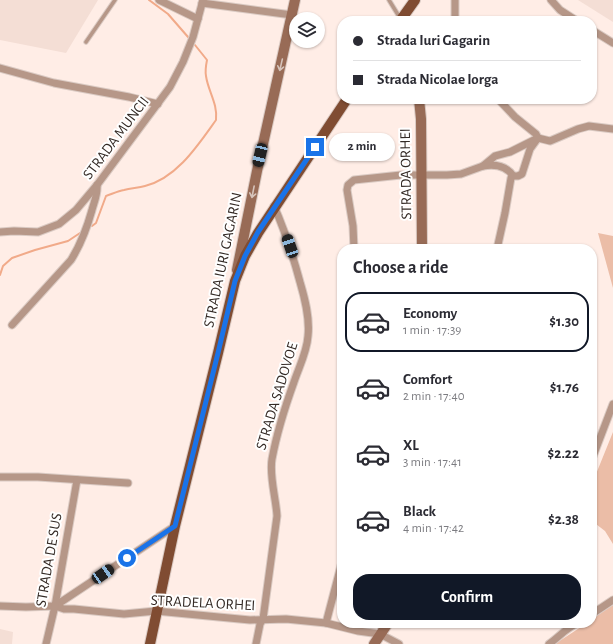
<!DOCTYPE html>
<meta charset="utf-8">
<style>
:root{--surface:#fff;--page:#f2f2f3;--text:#2b2b33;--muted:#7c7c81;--line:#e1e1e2;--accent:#111827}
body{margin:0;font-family:"Alegreya Sans",sans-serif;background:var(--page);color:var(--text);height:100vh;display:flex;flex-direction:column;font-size:15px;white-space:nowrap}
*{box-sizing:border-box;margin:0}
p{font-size:13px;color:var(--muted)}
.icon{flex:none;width:22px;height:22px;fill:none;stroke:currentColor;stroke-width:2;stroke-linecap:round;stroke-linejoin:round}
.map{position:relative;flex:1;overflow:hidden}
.panel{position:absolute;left:337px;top:244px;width:260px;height:384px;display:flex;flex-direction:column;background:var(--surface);border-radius:16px;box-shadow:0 1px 3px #0004}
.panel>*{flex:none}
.hud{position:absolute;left:337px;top:16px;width:260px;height:88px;border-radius:16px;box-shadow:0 1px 3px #0004;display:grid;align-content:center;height:88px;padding:0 16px;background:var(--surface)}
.controls{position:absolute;left:289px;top:12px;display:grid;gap:8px}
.controls a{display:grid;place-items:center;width:36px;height:36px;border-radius:50%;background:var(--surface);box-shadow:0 1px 3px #0004;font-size:20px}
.end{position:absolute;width:18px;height:18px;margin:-9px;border:5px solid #1a73e8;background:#fff;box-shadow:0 0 0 2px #fff}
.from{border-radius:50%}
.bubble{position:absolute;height:28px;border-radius:14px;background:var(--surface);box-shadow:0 1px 3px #0004;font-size:13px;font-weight:700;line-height:28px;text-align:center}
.car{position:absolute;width:12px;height:24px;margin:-12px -6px;border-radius:5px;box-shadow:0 0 3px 1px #0007;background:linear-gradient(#222 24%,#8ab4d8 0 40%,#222 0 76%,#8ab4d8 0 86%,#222 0)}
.hud b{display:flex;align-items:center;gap:14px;height:38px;font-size:15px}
.hud b+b{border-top:1px solid var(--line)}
.hud i{width:10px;height:10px;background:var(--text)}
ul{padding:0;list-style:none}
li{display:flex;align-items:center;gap:12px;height:60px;margin:0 8px 6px;padding:0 8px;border:2px solid transparent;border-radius:16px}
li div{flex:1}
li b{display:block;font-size:15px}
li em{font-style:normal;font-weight:700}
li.current{border-color:var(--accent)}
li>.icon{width:36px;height:36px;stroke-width:1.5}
h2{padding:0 16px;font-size:18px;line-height:48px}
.primary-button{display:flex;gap:8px;margin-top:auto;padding:8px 16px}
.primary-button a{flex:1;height:46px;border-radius:16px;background:var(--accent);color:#fff;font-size:16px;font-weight:700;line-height:46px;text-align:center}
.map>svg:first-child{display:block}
.built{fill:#f4ded5}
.green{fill:#ebbda7}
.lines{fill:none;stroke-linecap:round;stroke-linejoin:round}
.stream{stroke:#f1aa89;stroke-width:2}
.lane-casing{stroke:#dacac3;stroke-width:5.5}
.street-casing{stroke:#dacac3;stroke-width:9}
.secondary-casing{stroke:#dacac3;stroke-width:12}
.primary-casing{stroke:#dacac3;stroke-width:12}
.lane{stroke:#b69788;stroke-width:3.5}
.street{stroke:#b69788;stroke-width:7}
.secondary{stroke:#986b56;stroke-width:10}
.primary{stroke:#804c32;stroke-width:10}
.oneway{stroke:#d6c4bb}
.route{stroke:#1a73e8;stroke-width:5}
.labels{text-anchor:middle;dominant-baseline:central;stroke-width:4;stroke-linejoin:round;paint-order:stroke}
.street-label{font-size:15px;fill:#342a25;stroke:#fff}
</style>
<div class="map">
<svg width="613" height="644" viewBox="0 0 613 644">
<rect width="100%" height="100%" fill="#ffede6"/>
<g class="built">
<polygon points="0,0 98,0 66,53 0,40"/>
<polygon points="578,0 613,0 613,22"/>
<polygon points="0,629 13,632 12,644 0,644"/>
</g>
<g class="green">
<polygon points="598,233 613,236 613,288"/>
<polygon points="613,432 613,544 605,531 592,521 592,484"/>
<polygon points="613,605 613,644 555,644 587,623 592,623 592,619"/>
</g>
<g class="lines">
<g class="stream">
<polyline points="149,0 168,14 188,37"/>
<path d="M92,226L96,223L106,196C112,194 118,191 124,190C131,188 138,188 145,186C177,178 198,145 216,120C218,104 208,91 206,76C205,71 206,65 207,60L195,45"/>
<polyline points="0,275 3,266 12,258 35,250 68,241 80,233"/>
</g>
<defs>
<g id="lane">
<polyline points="389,0 400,18"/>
<polyline points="86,42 115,0"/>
</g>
<g id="street">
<polyline points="159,0 198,19"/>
<polyline points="455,0 455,21"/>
<polyline points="551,0 560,10 577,21"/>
<polyline points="202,3 292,15"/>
<polyline points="592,30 613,43"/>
<polyline points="0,68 54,83 129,97 158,104"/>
<path d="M483,166C495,164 506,165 513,176"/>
<polyline points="0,232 14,231 38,232 59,224 76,210 97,185 170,87 183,62 193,37 203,0"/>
<polyline points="354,249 353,226 347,190 348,185 354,180 401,175 447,175 461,174 483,166 495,156 510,152 538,138 550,141 578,129 589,126 613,129"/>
<polyline points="497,249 505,213 511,178 513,176 518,176 522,174 530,149 538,138 536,134 515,117 498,99"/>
<path d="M12,325L71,260C81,244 87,228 92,210C94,202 98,194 97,185"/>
<polyline points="592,459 613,404"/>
<polyline points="0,477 38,477 128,483"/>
<polyline points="0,606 26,607 55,606 64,609 74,609 124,614 156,611 250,620 286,619 326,623 358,631 380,634 399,644"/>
<polyline points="55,606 175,526"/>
<polyline points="592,614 613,600"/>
<polyline points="326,623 342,562"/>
<polyline points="46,644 55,606 77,480"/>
<path d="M256,644L260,624L263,619L277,516C276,498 269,476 272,459C277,432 285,407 294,382C299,367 307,352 308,336C310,318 305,299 300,282C293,256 285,231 274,206"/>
<path d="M549,644C559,637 567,627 578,623"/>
</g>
<g id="secondary">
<polyline points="419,99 421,119 422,249"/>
<polyline points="237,270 257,171 295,0"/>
<polyline points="374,644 388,623"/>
</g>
<g id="primary">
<polyline points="400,21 415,0"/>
<polyline points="150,644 175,526 218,353 235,281 245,256 258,233 347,99"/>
</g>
</defs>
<use href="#lane" class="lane-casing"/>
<use href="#street" class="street-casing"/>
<use href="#secondary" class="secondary-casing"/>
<use href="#primary" class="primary-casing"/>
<use href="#lane" class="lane"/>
<use href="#street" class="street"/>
<use href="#secondary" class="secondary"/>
<use href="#primary" class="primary"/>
</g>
<defs><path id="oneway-shaft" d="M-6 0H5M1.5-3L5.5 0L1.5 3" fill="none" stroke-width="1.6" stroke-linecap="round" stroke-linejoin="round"/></defs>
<g class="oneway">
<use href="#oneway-shaft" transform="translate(281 65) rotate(103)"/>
<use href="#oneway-shaft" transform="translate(253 192) rotate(101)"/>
</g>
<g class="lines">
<polyline class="route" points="127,558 175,526 218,353 235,281 245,256 258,232 315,147"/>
</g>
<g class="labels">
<g class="street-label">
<text transform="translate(116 138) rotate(-53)">STRADA MUNCII</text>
<text transform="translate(406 174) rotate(-91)">STRADA ORHEI</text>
<text transform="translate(223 260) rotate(-78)">STRADA IURI GAGARIN</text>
<text transform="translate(277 396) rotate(-73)">STRADA SADOVOE</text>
<text transform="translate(49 560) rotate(-80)">STRADA DE SUS</text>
<text transform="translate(203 603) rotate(3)">STRADELA ORHEI</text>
</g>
</g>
</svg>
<div class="controls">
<a><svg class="icon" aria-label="layers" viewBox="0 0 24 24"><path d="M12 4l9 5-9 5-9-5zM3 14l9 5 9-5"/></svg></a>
</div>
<i class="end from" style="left:127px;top:558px"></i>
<i class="end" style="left:315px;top:147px"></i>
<div class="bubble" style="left:329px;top:133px;width:66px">2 min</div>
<i class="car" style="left:260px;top:155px;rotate:193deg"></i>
<i class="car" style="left:290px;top:246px;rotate:341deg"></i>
<i class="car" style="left:103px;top:574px;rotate:56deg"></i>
<div class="hud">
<b><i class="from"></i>Strada Iuri Gagarin</b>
<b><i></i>Strada Nicolae Iorga</b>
</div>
<section class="panel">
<h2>Choose a ride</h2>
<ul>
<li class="current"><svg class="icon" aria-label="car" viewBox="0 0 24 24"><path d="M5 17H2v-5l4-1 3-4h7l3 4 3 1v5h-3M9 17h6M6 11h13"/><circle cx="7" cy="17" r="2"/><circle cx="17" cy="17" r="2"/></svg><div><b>Economy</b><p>1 min · 17:39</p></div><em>$1.30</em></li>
<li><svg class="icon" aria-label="car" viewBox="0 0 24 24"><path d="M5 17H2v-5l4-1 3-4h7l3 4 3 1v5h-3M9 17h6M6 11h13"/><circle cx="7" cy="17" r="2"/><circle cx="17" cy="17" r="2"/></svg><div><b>Comfort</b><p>2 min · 17:40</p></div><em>$1.76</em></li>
<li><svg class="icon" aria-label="car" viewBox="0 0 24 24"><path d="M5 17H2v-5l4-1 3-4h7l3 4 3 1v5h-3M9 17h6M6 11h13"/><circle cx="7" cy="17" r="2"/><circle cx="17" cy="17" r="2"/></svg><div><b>XL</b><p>3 min · 17:41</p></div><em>$2.22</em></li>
<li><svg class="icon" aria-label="car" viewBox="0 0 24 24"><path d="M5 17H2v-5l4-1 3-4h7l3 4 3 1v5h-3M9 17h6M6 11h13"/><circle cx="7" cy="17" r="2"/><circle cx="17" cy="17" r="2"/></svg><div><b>Black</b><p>4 min · 17:42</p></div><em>$2.38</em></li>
</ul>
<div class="primary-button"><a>Confirm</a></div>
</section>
</div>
